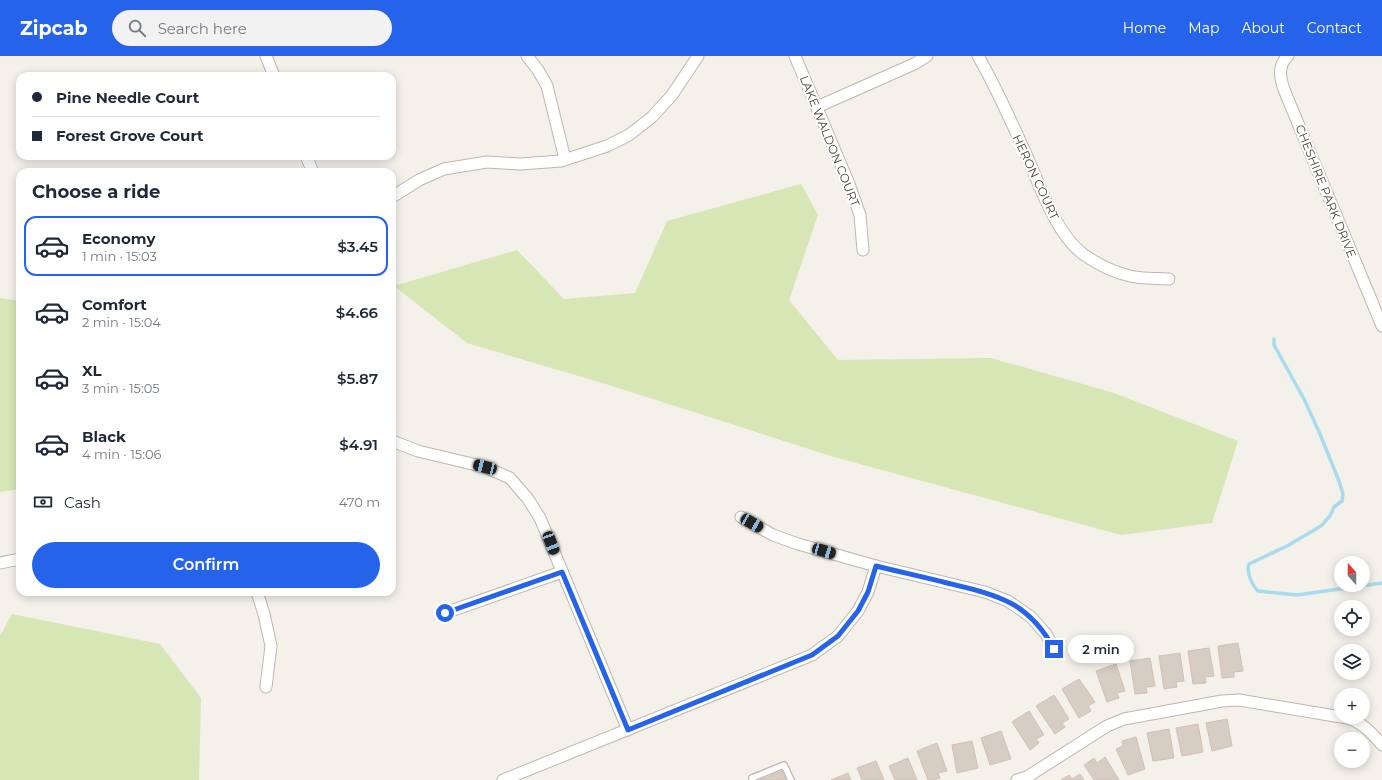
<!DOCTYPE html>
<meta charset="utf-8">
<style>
:root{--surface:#fff;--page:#f2f2f3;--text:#1f2937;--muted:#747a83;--line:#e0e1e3;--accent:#2563eb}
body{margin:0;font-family:Montserrat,sans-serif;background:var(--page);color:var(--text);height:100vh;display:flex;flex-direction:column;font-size:15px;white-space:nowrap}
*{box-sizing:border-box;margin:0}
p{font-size:13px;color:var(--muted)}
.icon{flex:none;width:22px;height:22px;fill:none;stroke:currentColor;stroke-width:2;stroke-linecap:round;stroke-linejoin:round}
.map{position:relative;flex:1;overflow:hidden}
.panel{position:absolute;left:16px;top:112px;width:380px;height:428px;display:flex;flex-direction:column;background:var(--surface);border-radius:12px;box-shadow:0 2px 10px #0003}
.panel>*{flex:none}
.guide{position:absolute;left:16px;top:16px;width:380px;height:88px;border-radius:12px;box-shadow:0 2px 10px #0003;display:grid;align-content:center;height:88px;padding:0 16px;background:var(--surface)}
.needle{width:26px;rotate:340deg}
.fabs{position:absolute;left:1334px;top:500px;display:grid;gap:8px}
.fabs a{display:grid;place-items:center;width:36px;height:36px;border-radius:50%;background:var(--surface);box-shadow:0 2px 10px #0003;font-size:20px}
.end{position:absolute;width:18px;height:18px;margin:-9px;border:5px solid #2563eb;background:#fff;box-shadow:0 0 0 2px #fff}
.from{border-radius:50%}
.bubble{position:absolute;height:28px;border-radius:14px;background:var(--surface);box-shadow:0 2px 10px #0003;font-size:13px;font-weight:600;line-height:28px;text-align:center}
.car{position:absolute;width:12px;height:24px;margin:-12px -6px;border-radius:5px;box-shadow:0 0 3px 1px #0007;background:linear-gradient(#222 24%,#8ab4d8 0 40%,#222 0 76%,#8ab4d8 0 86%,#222 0)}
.guide b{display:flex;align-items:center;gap:14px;height:38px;font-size:15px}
.guide b+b{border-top:1px solid var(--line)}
.guide i{width:10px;height:10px;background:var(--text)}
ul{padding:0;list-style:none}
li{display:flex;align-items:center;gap:12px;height:60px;margin:0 8px 6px;padding:0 8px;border:2px solid transparent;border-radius:12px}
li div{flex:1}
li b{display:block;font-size:15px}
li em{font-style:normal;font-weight:600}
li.current{border-color:var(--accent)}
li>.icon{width:36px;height:36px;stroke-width:1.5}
h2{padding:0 16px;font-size:18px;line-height:48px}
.pay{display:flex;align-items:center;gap:10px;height:44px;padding:0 16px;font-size:15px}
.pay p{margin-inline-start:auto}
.button{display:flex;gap:8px;margin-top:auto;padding:8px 16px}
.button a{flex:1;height:46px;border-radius:24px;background:var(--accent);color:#fff;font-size:16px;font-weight:600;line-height:46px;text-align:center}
header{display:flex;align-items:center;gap:24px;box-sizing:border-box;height:56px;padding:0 20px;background:var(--accent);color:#fff}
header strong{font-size:19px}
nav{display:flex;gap:22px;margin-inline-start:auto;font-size:14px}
.search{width:280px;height:36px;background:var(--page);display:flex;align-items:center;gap:10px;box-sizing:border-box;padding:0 14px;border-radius:22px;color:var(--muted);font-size:15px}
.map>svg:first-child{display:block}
.green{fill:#d7e6b5}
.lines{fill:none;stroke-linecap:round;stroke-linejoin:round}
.stream{stroke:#a9dbee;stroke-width:3.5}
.building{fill:#d8cdc3;stroke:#d0c1b3}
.lane-casing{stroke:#c0b6ad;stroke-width:8}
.street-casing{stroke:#c0b6ad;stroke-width:13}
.lane{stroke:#fff;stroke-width:5.5}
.street{stroke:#fff;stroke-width:11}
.route{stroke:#2563eb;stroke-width:5}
.labels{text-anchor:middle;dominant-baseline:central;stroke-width:4;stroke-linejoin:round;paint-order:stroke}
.street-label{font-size:12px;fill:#484038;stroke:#fff}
</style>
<header>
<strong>Zipcab</strong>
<div class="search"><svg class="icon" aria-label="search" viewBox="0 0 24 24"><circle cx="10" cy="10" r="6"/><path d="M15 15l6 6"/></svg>Search here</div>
<nav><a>Home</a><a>Map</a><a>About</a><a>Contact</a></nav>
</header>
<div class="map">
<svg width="1382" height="724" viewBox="0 0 1382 724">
<rect width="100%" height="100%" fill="#f4f0ea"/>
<g class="green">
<polygon points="801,128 818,159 789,244 838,304 991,302 1114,337 1238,385 1212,467 1121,479 834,401 609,329 467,287 394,230 517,194 564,243 635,237 667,165"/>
<polygon points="0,242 20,245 20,433 0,436"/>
<polygon points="12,558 160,588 201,642 199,724 0,724 0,580"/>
</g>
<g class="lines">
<path class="stream" d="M1274,283V289L1304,343L1320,378L1339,425L1343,438L1342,445L1334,451L1330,460L1321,470L1287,490L1249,508C1246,516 1252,529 1258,535L1297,539L1382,527"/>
</g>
<g class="building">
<polygon points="1238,587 1243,615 1234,616 1234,621 1222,622 1218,590"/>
<polygon points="1209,592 1214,620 1205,621 1206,627 1193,628 1188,595"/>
<polygon points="1180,597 1184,625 1176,626 1177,631 1164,633 1159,600"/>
<polygon points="1150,602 1155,630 1146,631 1147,637 1135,638 1130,605"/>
<polygon points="1116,608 1125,635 1117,637 1119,642 1107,646 1096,615"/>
<polygon points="1079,623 1095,646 1088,650 1091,655 1079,662 1062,633"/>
<polygon points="1054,639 1069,663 1062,667 1065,671 1055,678 1036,650"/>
<polygon points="1029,655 1044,679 1036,683 1039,687 1030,694 1012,666"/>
<polygon points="1227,663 1232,690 1212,695 1206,667"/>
<polygon points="1198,668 1203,696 1182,700 1176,672"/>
<polygon points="1169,673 1174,702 1153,705 1147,677"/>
<polygon points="1001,675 1011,703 990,709 981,682"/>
<polygon points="1136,681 1145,713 1128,719 1116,693 1123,690 1122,685"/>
<polygon points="972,685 978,712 957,717 952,689"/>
<polygon points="937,687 947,715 938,717 940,722 933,724 928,724 917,695"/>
<polygon points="1105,701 1119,724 1094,724 1084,709 1094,702 1097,707"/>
<polygon points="908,702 917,724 895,724 889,710"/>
<polygon points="876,705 884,724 862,724 857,712"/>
<polygon points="782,715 786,724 760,724"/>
<polygon points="848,717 851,724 831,724"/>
<polygon points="1080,718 1084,724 1061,724 1069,719 1072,723"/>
</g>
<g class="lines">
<defs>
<polyline id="lane" points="752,724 752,722 784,709 791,724"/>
<g id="street">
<polyline points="266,0 274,20"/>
<polyline points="527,0 538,14 547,30 565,103"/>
<polyline points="795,0 849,128 860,159 863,194"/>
<path d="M978,0C996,31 1010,63 1025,96C1039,127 1055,177 1083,198C1097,208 1113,216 1130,220C1142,223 1156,222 1169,223"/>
<path d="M1288,0C1277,10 1280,23 1285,36L1382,270"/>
<polyline points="817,51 914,8 927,0"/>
<polyline points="306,100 313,116"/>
<polyline points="392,141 419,124 444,113 487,106 520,108 561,105 607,90 629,79 652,61 672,39 698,0"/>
<polyline points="392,385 418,395 485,411 510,422 528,443 540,462 628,674"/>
<polyline points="741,461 773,479 798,488 876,510 985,536 1008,545 1031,561 1046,578 1054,593"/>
<polyline points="0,507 20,503"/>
<polyline points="257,536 264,558 271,590 266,631"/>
<polyline points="445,557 562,516"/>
<path d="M1343,661C1360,664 1371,676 1382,689"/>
<polyline points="503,724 812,599 838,580 858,555 868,536 876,510"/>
<polyline points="1017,724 1027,721 1107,670 1124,663 1222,645 1239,644 1341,661"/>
</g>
</defs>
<use href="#lane" class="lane-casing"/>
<use href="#street" class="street-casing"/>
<use href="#lane" class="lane"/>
<use href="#street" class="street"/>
</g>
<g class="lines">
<path class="route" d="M445,557L562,516L628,674L812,599L838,580L858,555L868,536L876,510C900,516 924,521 947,527C997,539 1028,545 1054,593"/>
</g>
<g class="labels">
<g class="street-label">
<text transform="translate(830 85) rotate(68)">LAKE WALDON COURT</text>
<text transform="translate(1036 121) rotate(65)">HERON COURT</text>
<text transform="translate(1326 135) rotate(68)">CHESHIRE PARK DRIVE</text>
</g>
</g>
</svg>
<div class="fabs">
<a><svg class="needle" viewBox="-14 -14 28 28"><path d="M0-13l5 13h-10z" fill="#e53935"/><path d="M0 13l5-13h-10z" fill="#747a83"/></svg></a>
<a><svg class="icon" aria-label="locate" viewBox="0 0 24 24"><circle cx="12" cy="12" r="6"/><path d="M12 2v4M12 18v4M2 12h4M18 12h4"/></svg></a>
<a><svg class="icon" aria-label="layers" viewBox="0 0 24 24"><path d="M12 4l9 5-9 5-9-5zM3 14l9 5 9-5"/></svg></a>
<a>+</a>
<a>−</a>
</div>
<i class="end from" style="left:445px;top:557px"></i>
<i class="end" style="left:1054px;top:593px"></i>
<div class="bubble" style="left:1068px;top:579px;width:66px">2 min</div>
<i class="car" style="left:485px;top:411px;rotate:284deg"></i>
<i class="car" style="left:752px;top:467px;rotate:120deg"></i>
<i class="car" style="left:551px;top:487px;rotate:159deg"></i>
<i class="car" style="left:824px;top:495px;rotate:106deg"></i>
<div class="guide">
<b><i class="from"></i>Pine Needle Court</b>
<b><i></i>Forest Grove Court</b>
</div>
<section class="panel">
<h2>Choose a ride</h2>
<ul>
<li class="current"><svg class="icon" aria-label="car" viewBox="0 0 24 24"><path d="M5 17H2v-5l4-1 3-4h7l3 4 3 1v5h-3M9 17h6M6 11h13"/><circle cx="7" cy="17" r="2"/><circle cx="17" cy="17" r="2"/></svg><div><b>Economy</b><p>1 min · 15:03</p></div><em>$3.45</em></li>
<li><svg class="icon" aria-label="car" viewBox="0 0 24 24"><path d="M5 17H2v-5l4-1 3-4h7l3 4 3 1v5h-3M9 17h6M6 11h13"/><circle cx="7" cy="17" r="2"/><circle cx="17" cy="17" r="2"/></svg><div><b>Comfort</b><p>2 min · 15:04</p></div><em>$4.66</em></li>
<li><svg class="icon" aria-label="car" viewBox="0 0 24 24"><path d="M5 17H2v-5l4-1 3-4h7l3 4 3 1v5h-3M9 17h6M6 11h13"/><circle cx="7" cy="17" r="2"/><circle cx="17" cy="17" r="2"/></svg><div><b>XL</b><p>3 min · 15:05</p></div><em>$5.87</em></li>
<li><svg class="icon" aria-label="car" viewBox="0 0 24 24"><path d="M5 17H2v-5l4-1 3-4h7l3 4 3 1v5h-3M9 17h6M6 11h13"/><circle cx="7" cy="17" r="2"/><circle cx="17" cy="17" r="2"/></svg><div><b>Black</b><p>4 min · 15:06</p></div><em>$4.91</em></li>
</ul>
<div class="pay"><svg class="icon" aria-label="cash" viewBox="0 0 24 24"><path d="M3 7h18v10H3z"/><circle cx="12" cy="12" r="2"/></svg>Cash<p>470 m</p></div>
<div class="button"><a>Confirm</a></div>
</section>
</div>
